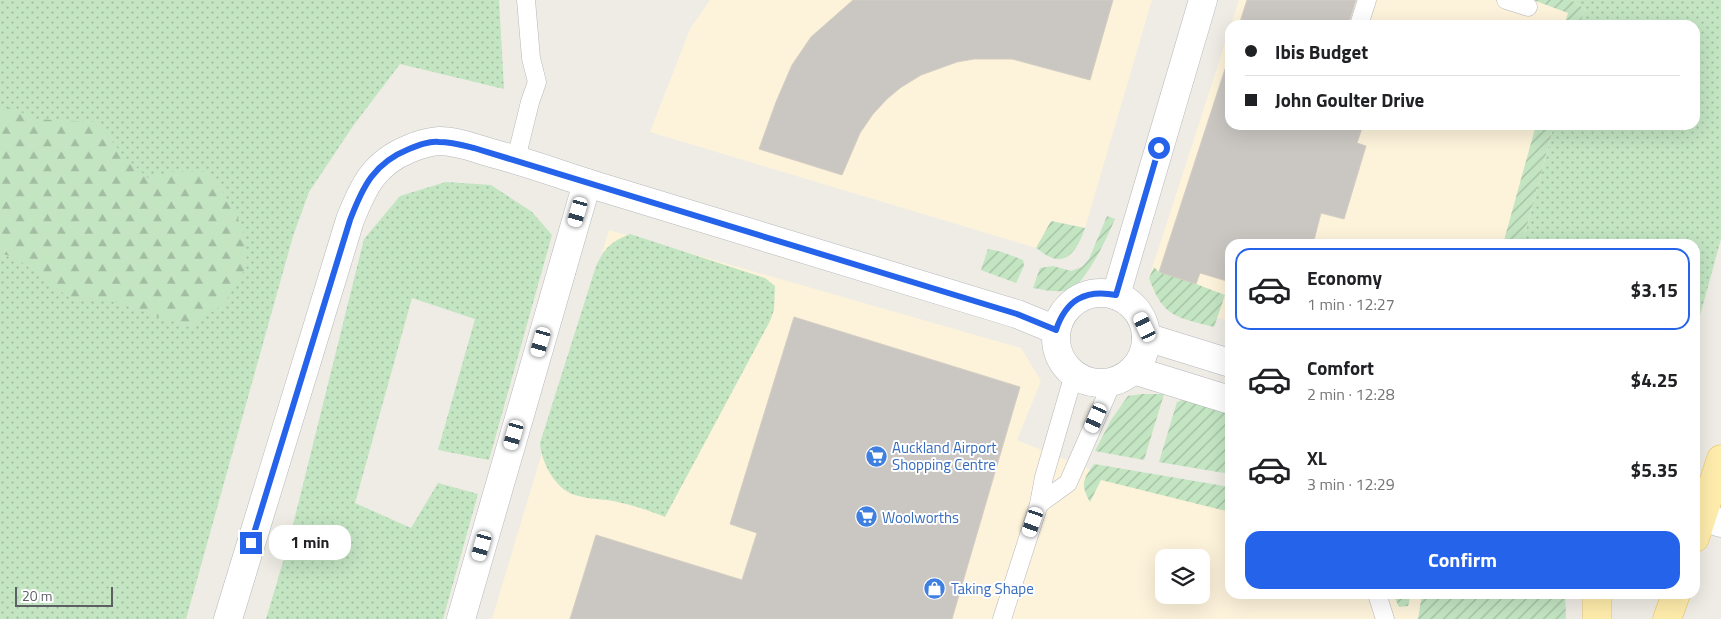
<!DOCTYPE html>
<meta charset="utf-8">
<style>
:root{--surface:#fff;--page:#f6f6f6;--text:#202124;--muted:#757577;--line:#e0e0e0;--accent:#2563eb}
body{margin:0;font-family:"Titillium Web",sans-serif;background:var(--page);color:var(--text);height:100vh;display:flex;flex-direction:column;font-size:19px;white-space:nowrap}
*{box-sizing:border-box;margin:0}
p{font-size:16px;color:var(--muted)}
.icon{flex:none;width:28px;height:28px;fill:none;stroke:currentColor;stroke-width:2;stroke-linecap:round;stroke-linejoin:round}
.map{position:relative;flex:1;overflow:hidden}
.panel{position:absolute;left:1225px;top:239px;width:475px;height:360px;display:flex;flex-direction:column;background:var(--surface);border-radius:15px;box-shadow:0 5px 20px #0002}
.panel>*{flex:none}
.top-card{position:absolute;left:1225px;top:20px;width:475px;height:110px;border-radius:15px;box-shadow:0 5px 20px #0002;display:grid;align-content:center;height:110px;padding:0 20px;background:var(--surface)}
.controls{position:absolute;left:1155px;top:549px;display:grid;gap:10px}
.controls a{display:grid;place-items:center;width:55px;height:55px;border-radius:10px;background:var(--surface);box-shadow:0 5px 20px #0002;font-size:25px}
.scale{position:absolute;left:15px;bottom:12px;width:98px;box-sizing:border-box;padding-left:5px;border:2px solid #5c6065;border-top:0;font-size:14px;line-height:18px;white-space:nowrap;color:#5c6065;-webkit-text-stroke:4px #fff;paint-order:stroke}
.end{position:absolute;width:22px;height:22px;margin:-11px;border:6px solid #2563eb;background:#fff;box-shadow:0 0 0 2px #fff}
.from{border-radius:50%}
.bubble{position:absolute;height:35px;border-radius:15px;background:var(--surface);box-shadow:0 5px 20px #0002;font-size:16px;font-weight:700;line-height:35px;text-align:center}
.car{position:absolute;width:15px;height:30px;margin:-15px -8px;border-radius:6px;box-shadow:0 0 4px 1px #0007;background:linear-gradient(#fff 24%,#345 0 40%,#fff 0 76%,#345 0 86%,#fff 0)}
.top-card b{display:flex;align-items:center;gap:18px;height:48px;font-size:19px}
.top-card b+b{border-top:1px solid var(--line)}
.top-card i{width:12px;height:12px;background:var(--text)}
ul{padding:9px 0 0;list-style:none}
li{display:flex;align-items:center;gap:15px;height:82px;margin:0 10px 8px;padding:0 10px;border:2px solid transparent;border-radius:15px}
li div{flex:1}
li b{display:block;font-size:19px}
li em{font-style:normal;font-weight:700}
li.selected{border-color:var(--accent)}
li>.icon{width:45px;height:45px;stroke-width:1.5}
.action{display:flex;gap:10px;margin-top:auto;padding:10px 20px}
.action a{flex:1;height:58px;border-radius:15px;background:var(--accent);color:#fff;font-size:20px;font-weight:700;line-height:58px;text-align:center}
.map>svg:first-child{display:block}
.commercial{fill:#fdf3db;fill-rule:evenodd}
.grass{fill:url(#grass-dots)}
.forest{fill:url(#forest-firs)}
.garden{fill:url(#garden-furrows)}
.building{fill:#cac6c2;stroke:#d3cdc3}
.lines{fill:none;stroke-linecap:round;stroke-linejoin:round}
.lane-casing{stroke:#b5b7bb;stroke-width:19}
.street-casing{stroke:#b5b7bb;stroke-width:29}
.secondary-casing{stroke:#b6b9be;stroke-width:29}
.primary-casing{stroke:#eebf5e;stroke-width:29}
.lane{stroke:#fff;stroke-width:18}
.street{stroke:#fff;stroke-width:28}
.secondary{stroke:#fff;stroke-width:28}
.primary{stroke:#fdecab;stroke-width:28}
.route{stroke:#2563eb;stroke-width:6}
.labels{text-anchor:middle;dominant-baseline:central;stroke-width:4;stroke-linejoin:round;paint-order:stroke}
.shop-label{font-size:15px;fill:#366cbe;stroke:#fff;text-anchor:start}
</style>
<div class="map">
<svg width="1721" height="619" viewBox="0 0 1721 619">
<defs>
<pattern id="grass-dots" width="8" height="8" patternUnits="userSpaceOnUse" patternTransform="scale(1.25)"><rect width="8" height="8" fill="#c3e5c2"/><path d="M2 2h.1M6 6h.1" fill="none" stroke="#a2bda1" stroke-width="1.8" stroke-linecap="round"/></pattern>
<pattern id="forest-firs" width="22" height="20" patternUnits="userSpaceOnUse" patternTransform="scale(1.25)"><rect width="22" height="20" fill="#c3e5c2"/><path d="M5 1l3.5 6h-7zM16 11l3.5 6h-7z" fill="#a2bda1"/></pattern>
<pattern id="garden-furrows" width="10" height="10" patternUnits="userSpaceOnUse" patternTransform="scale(1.25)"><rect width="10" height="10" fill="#c3e5c2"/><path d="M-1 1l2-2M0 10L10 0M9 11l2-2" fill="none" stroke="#a2bda1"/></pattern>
</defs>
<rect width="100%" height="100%" fill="#eeece4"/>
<g class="commercial">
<polygon points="710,0 1152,0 1085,228 1052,221 1036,248 650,132 690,29"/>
<polygon points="1239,0 1721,0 1721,239 1700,315 1695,322 1695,244 1230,244 1230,321 1161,302 1153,290 1149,278 1230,28 1230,125 1695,125 1695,25 1231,25"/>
<path d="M609,230L1021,348L1041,381L1017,440L1091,470L1230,511V594H1435L1442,619H492ZM1164,558H1201V595H1164Z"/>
</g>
<g class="grass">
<polygon points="0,0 499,0 504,89 400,64 353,126 309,192 293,236 186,619 0,619"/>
<polygon points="1571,0 1721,0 1721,239 1695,334 1695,244 1522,244 1554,125 1695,125 1695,25 1580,25 1585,9"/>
<polygon points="446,182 491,185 532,212 552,235 489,460 438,450 475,319 412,298 355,503 411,528 438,483 478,494 443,619 266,619 288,545 364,239 400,196"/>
<path d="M630,234L765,278L775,286L774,310L770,321L665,517C648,510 632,505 613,501C601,499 587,499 575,495C556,490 541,462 540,443L596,266C605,247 611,242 630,234Z"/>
</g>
<polygon class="forest" points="12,107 34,119 96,122 124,156 148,178 172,172 205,172 224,193 237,216 245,237 247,266 224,304 189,327 116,302 71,299 16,258 0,253 0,112"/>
<g class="garden">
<polygon points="1533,0 1571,0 1585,9 1580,25 1564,25 1568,13"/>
<polygon points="1536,125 1554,125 1522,244 1503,244"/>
<path d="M1107,216L1115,219C1108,235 1086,285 1068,290C1057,293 1045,290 1033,288L1040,268L1053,266L1071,271L1082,267L1089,259Z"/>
<path d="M1051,221L1085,228C1080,243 1070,266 1050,257C1045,255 1041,251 1036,248Z"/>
<polygon points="988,249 1002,252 1023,260 1024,266 1016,283 981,270"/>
<path d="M1154,267L1159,272L1196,284L1225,295L1214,327C1177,317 1163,318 1149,278Z"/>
<polygon points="1142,394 1164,394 1144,460 1095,451 1111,420 1128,396"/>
<polygon points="1186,398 1230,413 1230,474 1159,462 1177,402"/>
<path d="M1094,464L1230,487V512L1101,480L1090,502C1080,484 1083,480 1094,464Z"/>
<polygon points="1393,594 1411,594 1408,606 1399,607"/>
<polygon points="1422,594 1565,594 1566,619 1418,619"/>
</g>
<g class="building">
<polygon points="853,0 1113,0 1090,80 1012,59 974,59 957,62 921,75 900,88 887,99 873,114 860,133 842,175 759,149 776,102 792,65 811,37"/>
<polygon points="1247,0 1356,0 1348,25 1239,25"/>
<polygon points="1225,69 1230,70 1230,125 1363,125 1357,143 1366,146 1344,219 1321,213 1313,244 1230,244 1230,282 1200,273 1196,284 1159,272"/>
<polygon points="794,317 1020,387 952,619 570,619 596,535 742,580 757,533 730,524"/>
</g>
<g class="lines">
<defs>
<g id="lane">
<polyline points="1506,0 1528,7"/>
<polyline points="1359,25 1367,0"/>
<polyline points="516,159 530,102 537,82 531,58 526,0"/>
<polyline points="1039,504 1068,483 1112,383"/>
<polyline points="1377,594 1385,619"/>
<polyline points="1002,619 1039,504 1044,477 1074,374"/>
</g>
<g id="street">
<circle cx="1101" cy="338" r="45"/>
<polyline points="1116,295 1203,0"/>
<polyline points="1146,337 1230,363"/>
<polyline points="1133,370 1230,400"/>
<path d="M228,619L350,220C363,187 374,163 409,149C418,145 428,142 439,141C458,141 477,149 495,154C526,162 556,173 587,183L1017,314L1056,330"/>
<polyline points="461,619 587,183"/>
</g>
<polyline id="secondary" points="1703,517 1721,523"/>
<g id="primary">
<polyline points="1695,538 1721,459"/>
<polyline points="1597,619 1597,594"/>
<polyline points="1667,619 1676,594"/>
</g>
</defs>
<use href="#lane" class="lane-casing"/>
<use href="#street" class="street-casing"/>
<use href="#secondary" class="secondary-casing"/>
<use href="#primary" class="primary-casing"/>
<use href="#lane" class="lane"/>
<use href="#street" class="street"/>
<use href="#secondary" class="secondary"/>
<use href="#primary" class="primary"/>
</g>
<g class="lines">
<path class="route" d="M251,543L350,220C363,186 374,163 409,149C419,145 429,141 439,142C451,142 462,145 474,148L1017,314L1056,330C1066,300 1085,289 1116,295L1159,148"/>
</g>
<defs>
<symbol id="supermarket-disc" viewBox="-11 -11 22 22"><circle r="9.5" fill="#3f7fe0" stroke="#fff"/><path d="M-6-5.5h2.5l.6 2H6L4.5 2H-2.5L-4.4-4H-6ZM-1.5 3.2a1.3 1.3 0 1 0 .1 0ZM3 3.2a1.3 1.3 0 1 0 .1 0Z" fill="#fff"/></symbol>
<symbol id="shop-disc" viewBox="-11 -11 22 22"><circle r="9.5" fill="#3f7fe0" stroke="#fff"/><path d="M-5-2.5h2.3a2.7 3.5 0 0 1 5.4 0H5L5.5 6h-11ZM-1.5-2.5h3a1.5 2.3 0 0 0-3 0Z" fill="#fff"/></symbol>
</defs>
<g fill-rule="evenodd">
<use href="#supermarket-disc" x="864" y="444" width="25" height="25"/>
<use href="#supermarket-disc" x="854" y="504" width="25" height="25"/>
<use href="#shop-disc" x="922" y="576" width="25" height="25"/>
</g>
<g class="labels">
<g class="shop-label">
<text x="892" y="447">Auckland Airport<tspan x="892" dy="17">Shopping Centre</tspan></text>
<text x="882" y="517">Woolworths</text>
<text x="951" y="588">Taking Shape</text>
</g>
</g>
</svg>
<div class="controls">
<a><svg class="icon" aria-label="layers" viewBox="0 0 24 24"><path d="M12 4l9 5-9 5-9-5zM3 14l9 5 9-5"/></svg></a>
</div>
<div class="scale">20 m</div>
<i class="end from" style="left:1159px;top:148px"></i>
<i class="end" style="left:251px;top:543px"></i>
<div class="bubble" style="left:269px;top:525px;width:82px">1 min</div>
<i class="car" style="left:578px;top:212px;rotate:196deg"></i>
<i class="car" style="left:1145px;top:327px;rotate:335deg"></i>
<i class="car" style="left:541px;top:342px;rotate:196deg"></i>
<i class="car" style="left:1096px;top:418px;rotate:204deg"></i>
<i class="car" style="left:514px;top:435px;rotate:196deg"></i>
<i class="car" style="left:1033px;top:522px;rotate:199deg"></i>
<i class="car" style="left:482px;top:546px;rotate:196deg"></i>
<div class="top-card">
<b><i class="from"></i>Ibis Budget</b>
<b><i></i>John Goulter Drive</b>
</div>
<section class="panel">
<ul>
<li class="selected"><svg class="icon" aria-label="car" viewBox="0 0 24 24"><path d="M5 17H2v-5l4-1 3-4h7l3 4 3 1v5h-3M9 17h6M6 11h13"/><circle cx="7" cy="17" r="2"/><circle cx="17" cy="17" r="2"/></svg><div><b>Economy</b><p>1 min · 12:27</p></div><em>$3.15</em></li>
<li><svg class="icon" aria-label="car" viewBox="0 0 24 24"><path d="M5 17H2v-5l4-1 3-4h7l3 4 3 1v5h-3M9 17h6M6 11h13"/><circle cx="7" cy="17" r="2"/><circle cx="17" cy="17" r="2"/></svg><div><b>Comfort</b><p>2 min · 12:28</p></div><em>$4.25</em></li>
<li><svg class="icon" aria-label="car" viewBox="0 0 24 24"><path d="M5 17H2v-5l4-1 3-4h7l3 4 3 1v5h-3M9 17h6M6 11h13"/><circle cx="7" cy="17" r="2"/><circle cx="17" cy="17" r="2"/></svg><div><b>XL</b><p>3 min · 12:29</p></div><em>$5.35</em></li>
</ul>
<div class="action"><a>Confirm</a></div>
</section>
</div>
